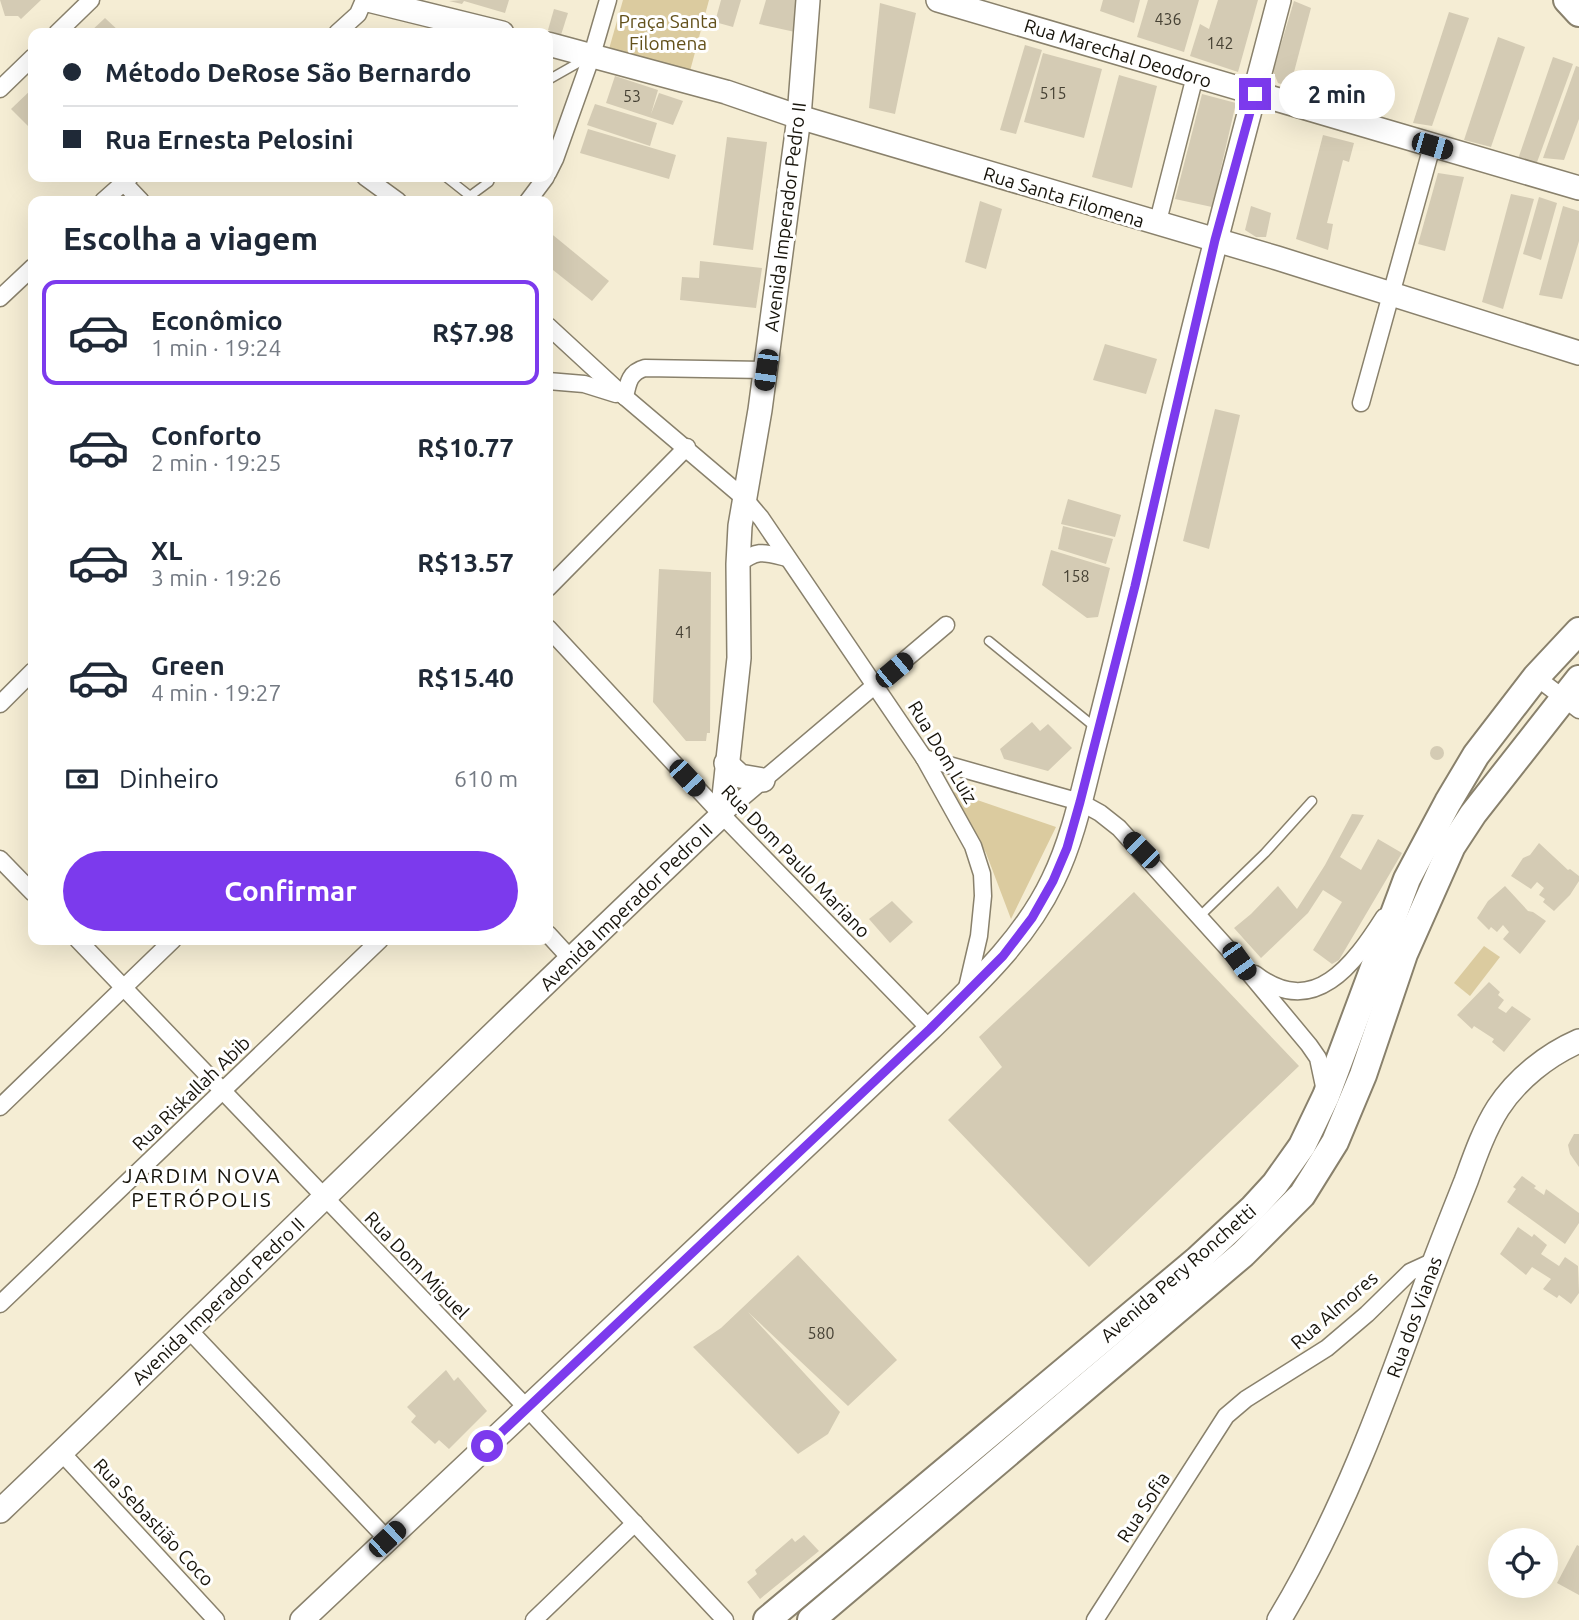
<!DOCTYPE html>
<html lang="pt">
<meta charset="utf-8">
<style>
:root{--surface:#fff;--page:#f2f2f3;--text:#1f2937;--muted:#747a83;--line:#e0e1e3;--accent:#7c3aed}
body{margin:0;font-family:Ubuntu,sans-serif;background:var(--page);color:var(--text);height:100vh;display:flex;flex-direction:column;font-size:26px;white-space:nowrap}
*{box-sizing:border-box;margin:0}
p{font-size:23px;color:var(--muted)}
.icon{flex:none;width:38px;height:38px;fill:none;stroke:currentColor;stroke-width:2;stroke-linecap:round;stroke-linejoin:round}
.map{position:relative;flex:1;overflow:hidden}
.sheet{position:absolute;left:28px;top:196px;width:525px;height:749px;display:flex;flex-direction:column;background:var(--surface);border-radius:14px;box-shadow:0 7px 28px #0002}
.sheet>*{flex:none}
.top-card{position:absolute;left:28px;top:28px;width:525px;height:154px;border-radius:14px;box-shadow:0 7px 28px #0002;display:grid;align-content:center;height:154px;padding:0 35px;background:var(--surface)}
.tools{position:absolute;left:1488px;top:1528px;display:grid;gap:14px}
.tools a{display:grid;place-items:center;width:70px;height:70px;border-radius:50%;background:var(--surface);box-shadow:0 7px 28px #0002;font-size:35px}
.end{position:absolute;width:32px;height:32px;margin:-16px;border:9px solid #7c3aed;background:#fff;box-shadow:0 0 0 4px #fff}
.from{border-radius:50%}
.bubble{position:absolute;height:49px;border-radius:24px;background:var(--surface);box-shadow:0 7px 28px #0002;font-size:23px;font-weight:700;line-height:49px;text-align:center}
.car{position:absolute;width:21px;height:42px;margin:-21px -10px;border-radius:9px;box-shadow:0 0 5px 2px #0007;background:linear-gradient(#222 24%,#8ab4d8 0 40%,#222 0 76%,#8ab4d8 0 86%,#222 0)}
.top-card b{display:flex;align-items:center;gap:24px;height:66px;font-size:26px}
.top-card b+b{border-top:2px solid var(--line)}
.top-card i{width:18px;height:18px;background:var(--text)}
ul{padding:0;list-style:none}
li{display:flex;align-items:center;gap:21px;height:105px;margin:0 14px 10px;padding:0 21px;border:4px solid transparent;border-radius:14px}
li div{flex:1}
li b{display:block;font-size:26px}
li em{font-style:normal;font-weight:700}
li.active{border-color:var(--accent)}
li>.icon{width:63px;height:63px;stroke-width:1.5}
h2{padding:0 35px;font-size:32px;line-height:84px}
.pay{display:flex;align-items:center;gap:18px;height:77px;padding:0 35px;font-size:26px}
.pay p{margin-inline-start:auto}
.primary-button{display:flex;gap:14px;margin-top:auto;padding:14px 35px}
.primary-button a{flex:1;height:80px;border-radius:42px;background:var(--accent);color:#fff;font-size:28px;font-weight:700;line-height:80px;text-align:center}
.map>svg:first-child{display:block}
.green{fill:#dbcb9f}
.building{fill:#d4cbb4}
.lines{fill:none;stroke-linecap:round;stroke-linejoin:round}
.lane-casing{stroke:#89816c;stroke-width:11}
.street-casing{stroke:#89816c;stroke-width:19}
.secondary-casing{stroke:#89816c;stroke-width:26}
.primary-casing{stroke:#89816c;stroke-width:30}
.lane{stroke:#fff;stroke-width:8}
.street{stroke:#fff;stroke-width:16}
.secondary{stroke:#fff;stroke-width:23}
.primary{stroke:#fff;stroke-width:26}
.route{stroke:#7c3aed;stroke-width:9}
.labels{text-anchor:middle;dominant-baseline:central;stroke-width:6;stroke-linejoin:round;paint-order:stroke}
.number-label{font-size:16px;fill:#464134}
.park-label{font-size:19px;fill:#63511b;stroke:#fff}
.street-label{font-size:19px;fill:#16130a;stroke:#fff}
.neighbourhood-label{font-size:21px;letter-spacing:2px;fill:#16130a;stroke:#fff}
</style>
<div class="map">
<svg width="1579" height="1620" viewBox="0 0 1579 1620">
<rect width="100%" height="100%" fill="#f5edd4"/>
<g class="green">
<polygon points="623,0 709,0 690,71 609,49"/>
<polygon points="951,791 1056,827 1011,919 986,853"/>
<polygon points="1484,946 1500,957 1470,996 1454,983"/>
</g>
<g class="building">
<polygon points="0,0 41,0 21,19 18,16 5,16"/>
<polygon points="462,0 509,0 505,13 464,1 462,4 449,1"/>
<polygon points="721,0 741,0 733,27 715,22"/>
<polygon points="766,0 798,0 795,32 759,24"/>
<polygon points="1103,0 1140,0 1134,23 1100,11"/>
<polygon points="1148,0 1199,0 1184,52 1137,37"/>
<polygon points="1218,0 1258,0 1238,72 1190,56 1200,24 1209,29"/>
<polygon points="1294,1 1311,8 1290,87 1278,83 1273,71"/>
<polygon points="880,3 916,13 895,114 869,108"/>
<polygon points="554,9 568,13 561,35 548,30"/>
<polygon points="1449,12 1469,18 1432,126 1413,123"/>
<polygon points="105,18 121,33 89,33"/>
<polygon points="1498,37 1525,47 1491,147 1464,140"/>
<polygon points="1025,45 1042,50 1016,134 1000,130"/>
<polygon points="1043,53 1102,69 1084,138 1024,122"/>
<polygon points="1553,57 1573,64 1536,165 1517,162"/>
<polygon points="1576,66 1579,67 1579,119 1564,160 1543,158"/>
<polygon points="1119,75 1157,86 1132,188 1092,177"/>
<polygon points="615,76 658,90 651,114 659,93 683,101 673,125 606,103"/>
<polygon points="33,88 33,131 11,109"/>
<polygon points="1202,94 1236,103 1212,207 1175,199"/>
<polygon points="595,104 657,123 650,146 587,125"/>
<polygon points="588,129 676,155 669,179 580,153"/>
<polygon points="1323,135 1354,143 1349,162 1343,160 1327,223 1333,224 1328,250 1296,239"/>
<polygon points="727,137 767,142 753,250 713,245"/>
<polygon points="1438,173 1464,177 1445,251 1418,244"/>
<polygon points="1511,194 1534,199 1503,309 1482,302"/>
<polygon points="1539,197 1557,203 1541,260 1523,254"/>
<polygon points="980,201 1002,209 986,269 965,262"/>
<polygon points="1251,206 1271,213 1266,237 1256,237 1245,230"/>
<polygon points="1563,206 1579,211 1579,241 1562,299 1539,295"/>
<polygon points="548,231 609,281 592,301 548,266"/>
<polygon points="700,261 762,268 756,308 680,300 682,277 699,278"/>
<polygon points="1105,344 1157,359 1146,394 1093,380"/>
<polygon points="1215,409 1240,415 1209,549 1183,541"/>
<polygon points="1068,499 1121,515 1115,537 1061,524"/>
<polygon points="1063,526 1113,539 1106,564 1058,549"/>
<polygon points="1051,550 1110,568 1098,617 1087,618 1042,585"/>
<polygon points="659,569 711,572 710,733 707,733 706,741 686,741 653,702"/>
<polygon points="1032,722 1040,731 1048,724 1072,748 1048,771 1004,759 1000,749"/>
<circle cx="1437" cy="753" r="7"/>
<polygon points="1352,814 1364,815 1340,857 1361,870 1378,839 1402,853 1339,960 1332,964 1313,950 1342,902 1323,890 1308,913 1261,958 1234,928 1251,914 1278,886 1297,909 1325,865"/>
<polygon points="1539,843 1568,870 1570,869 1579,876 1579,881 1570,895 1554,911 1543,902 1545,899 1539,895 1544,888 1537,882 1531,889 1511,876 1523,858 1530,855"/>
<polygon points="1505,886 1528,911 1533,912 1546,921 1520,954 1503,939 1509,932 1503,925 1497,932 1491,927 1489,930 1477,918 1488,901"/>
<polygon points="1134,892 1299,1066 1089,1267 948,1120 1002,1067 979,1037"/>
<polygon points="892,901 913,922 890,943 869,919"/>
<polygon points="1489,982 1500,992 1498,995 1504,1000 1498,1008 1506,1013 1512,1006 1531,1019 1504,1052 1492,1042 1494,1039 1474,1026 1472,1029 1457,1015"/>
<polygon points="1574,1134 1579,1134 1579,1167 1570,1154 1568,1145"/>
<polygon points="1522,1176 1536,1186 1534,1188 1544,1195 1546,1189 1579,1213 1579,1223 1565,1244 1507,1202 1516,1189 1513,1187"/>
<polygon points="1518,1227 1532,1237 1534,1234 1547,1245 1541,1254 1559,1266 1565,1257 1578,1266 1579,1293 1571,1304 1559,1295 1557,1298 1543,1289 1551,1279 1532,1267 1526,1275 1500,1254"/>
<polygon points="798,1255 897,1360 848,1406 748,1312 840,1412 828,1434 798,1454 693,1347 721,1328"/>
<polygon points="446,1370 454,1381 458,1377 487,1411 449,1449 439,1440 435,1444 411,1422 416,1416 407,1407"/>
<polygon points="804,1535 819,1551 760,1599 747,1582 757,1574 755,1570 792,1538 795,1542"/>
<polygon points="1577,1545 1579,1546 1579,1595 1557,1583"/>
</g>
<g class="lines">
<defs>
<g id="lane">
<polyline points="548,80 585,59"/>
<polyline points="446,177 470,196 489,182 491,177"/>
<polyline points="989,641 1096,728"/>
<polyline points="1200,916 1265,853 1312,801"/>
</g>
<g id="street">
<polyline points="57,33 91,0"/>
<polyline points="337,33 358,14 364,0"/>
<polyline points="0,89 33,57"/>
<polyline points="548,173 555,159 592,55 608,0"/>
<polyline points="365,177 398,201"/>
<polyline points="123,182 141,201"/>
<polyline points="103,201 130,177"/>
<polyline points="528,201 546,177"/>
<polyline points="1157,225 1195,76"/>
<polyline points="0,298 33,267"/>
<polyline points="548,326 625,397 744,498 761,518 924,758 973,846 982,874 983,896 979,936 966,992"/>
<polyline points="548,381 584,384 616,394"/>
<path d="M625,397C628,382 630,372 645,368L766,370"/>
<polyline points="1361,403 1432,146"/>
<path d="M738,564C758,549 763,552 787,558"/>
<polyline points="548,588 687,447"/>
<polyline points="548,628 722,815 930,1029"/>
<polyline points="1536,677 1579,710"/>
<polyline points="0,704 33,671"/>
<polyline points="924,758 1080,802 1100,813 1119,828 1239,961 1309,1045 1318,1058 1325,1091"/>
<polyline points="722,815 946,625"/>
<polyline points="0,859 33,893"/>
<polyline points="548,934 570,958"/>
<polyline points="78,940 527,1408 725,1620"/>
<path d="M1255,974C1314,1020 1354,964 1384,917"/>
<polyline points="0,1107 173,940"/>
<polyline points="0,1304 380,940"/>
<polyline points="188,1329 387,1539"/>
<polyline points="61,1452 216,1620"/>
<polyline points="534,1620 635,1523"/>
<polyline points="1095,1620 1226,1416 1246,1399 1327,1348 1367,1314 1410,1272 1434,1261"/>
</g>
<g id="secondary">
<polyline points="368,0 502,33"/>
<polyline points="938,0 1579,188"/>
<polyline points="548,44 726,92 799,117 1277,258 1579,353"/>
<polyline points="726,763 740,776 763,780"/>
<path d="M0,1511C242,1280 479,1044 722,815L739,658L738,564L740,526L760,410L799,117L808,0"/>
<path d="M302,1620L930,1029C976,984 1025,939 1053,880C1074,837 1083,789 1095,743C1117,657 1138,571 1157,484C1193,321 1237,161 1279,0"/>
<path d="M1279,1620C1341,1518 1382,1406 1422,1295C1436,1256 1451,1219 1466,1181C1475,1156 1484,1130 1498,1108C1517,1079 1547,1055 1579,1041"/>
</g>
<g id="primary">
<polyline points="1567,0 1579,13"/>
<polyline points="767,1620 1197,1260 1253,1208 1275,1184 1302,1146 1326,1096 1407,879 1448,802 1476,755 1536,677 1579,631"/>
<polyline points="811,1620 1243,1254 1302,1195 1335,1142 1363,1075 1404,954 1452,846 1473,814 1579,679"/>
</g>
</defs>
<use href="#lane" class="lane-casing"/>
<use href="#street" class="street-casing"/>
<use href="#secondary" class="secondary-casing"/>
<use href="#primary" class="primary-casing"/>
<use href="#lane" class="lane"/>
<use href="#street" class="street"/>
<use href="#secondary" class="secondary"/>
<use href="#primary" class="primary"/>
</g>
<g class="lines">
<polyline class="route" points="487,1446 930,1029 1003,956 1032,918 1053,881 1067,848 1080,802 1135,586 1215,240 1255,94"/>
</g>
<g class="labels">
<g class="number-label">
<text x="1168" y="19">436</text>
<text x="1220" y="43">142</text>
<text x="1053" y="93">515</text>
<text x="632" y="96">53</text>
<text x="1076" y="576">158</text>
<text x="684" y="632">41</text>
<text x="821" y="1333">580</text>
</g>
<g class="park-label">
<text x="668" y="21">Praça Santa<tspan x="668" dy="22">Filomena</tspan></text>
</g>
<g class="street-label">
<text transform="translate(1118 53) rotate(17)">Rua Marechal Deodoro</text>
<text transform="translate(1064 197) rotate(17)">Rua Santa Filomena</text>
<text transform="translate(785 217) rotate(-83)">Avenida Imperador Pedro II</text>
<text transform="translate(943 752) rotate(59)">Rua Dom Luiz</text>
<text transform="translate(796 861) rotate(46)">Rua Dom Paulo Mariano</text>
<text transform="translate(626 907) rotate(-44)">Avenida Imperador Pedro II</text>
<text transform="translate(191 1093) rotate(-44)">Rua Riskallah Abib</text>
<text transform="translate(417 1265) rotate(46)">Rua Dom Miguel</text>
<text transform="translate(1178 1273) rotate(-41)">Avenida Pery Ronchetti</text>
<text transform="translate(218 1301) rotate(-44)">Avenida Imperador Pedro II</text>
<text transform="translate(1334 1310) rotate(-41)">Rua Almores</text>
<text transform="translate(1414 1317) rotate(-70)">Rua dos Vianas</text>
<text transform="translate(1143 1507) rotate(-57)">Rua Sofia</text>
<text transform="translate(154 1522) rotate(47)">Rua Sebastião Coco</text>
</g>
<g class="neighbourhood-label">
<text x="202" y="1175">JARDIM NOVA<tspan x="202" dy="24">PETRÓPOLIS</tspan></text>
</g>
</g>
</svg>
<div class="tools">
<a><svg class="icon" aria-label="locate" viewBox="0 0 24 24"><circle cx="12" cy="12" r="6"/><path d="M12 2v4M12 18v4M2 12h4M18 12h4"/></svg></a>
</div>
<i class="end from" style="left:487px;top:1446px"></i>
<i class="end" style="left:1255px;top:94px"></i>
<div class="bubble" style="left:1279px;top:70px;width:116px">2 min</div>
<i class="car" style="left:1432px;top:146px;rotate:106deg"></i>
<i class="car" style="left:766px;top:370px;rotate:188deg"></i>
<i class="car" style="left:894px;top:670px;rotate:50deg"></i>
<i class="car" style="left:687px;top:778px;rotate:137deg"></i>
<i class="car" style="left:1141px;top:850px;rotate:315deg"></i>
<i class="car" style="left:1239px;top:961px;rotate:144deg"></i>
<i class="car" style="left:387px;top:1539px;rotate:47deg"></i>
<div class="top-card">
<b><i class="from"></i>Método DeRose São Bernardo</b>
<b><i></i>Rua Ernesta Pelosini</b>
</div>
<section class="sheet">
<h2>Escolha a viagem</h2>
<ul>
<li class="active"><svg class="icon" aria-label="car" viewBox="0 0 24 24"><path d="M5 17H2v-5l4-1 3-4h7l3 4 3 1v5h-3M9 17h6M6 11h13"/><circle cx="7" cy="17" r="2"/><circle cx="17" cy="17" r="2"/></svg><div><b>Econômico</b><p>1 min · 19:24</p></div><em>R$7.98</em></li>
<li><svg class="icon" aria-label="car" viewBox="0 0 24 24"><path d="M5 17H2v-5l4-1 3-4h7l3 4 3 1v5h-3M9 17h6M6 11h13"/><circle cx="7" cy="17" r="2"/><circle cx="17" cy="17" r="2"/></svg><div><b>Conforto</b><p>2 min · 19:25</p></div><em>R$10.77</em></li>
<li><svg class="icon" aria-label="car" viewBox="0 0 24 24"><path d="M5 17H2v-5l4-1 3-4h7l3 4 3 1v5h-3M9 17h6M6 11h13"/><circle cx="7" cy="17" r="2"/><circle cx="17" cy="17" r="2"/></svg><div><b>XL</b><p>3 min · 19:26</p></div><em>R$13.57</em></li>
<li><svg class="icon" aria-label="car" viewBox="0 0 24 24"><path d="M5 17H2v-5l4-1 3-4h7l3 4 3 1v5h-3M9 17h6M6 11h13"/><circle cx="7" cy="17" r="2"/><circle cx="17" cy="17" r="2"/></svg><div><b>Green</b><p>4 min · 19:27</p></div><em>R$15.40</em></li>
</ul>
<div class="pay"><svg class="icon" aria-label="cash" viewBox="0 0 24 24"><path d="M3 7h18v10H3z"/><circle cx="12" cy="12" r="2"/></svg>Dinheiro<p>610 m</p></div>
<div class="primary-button"><a>Confirmar</a></div>
</section>
</div>
